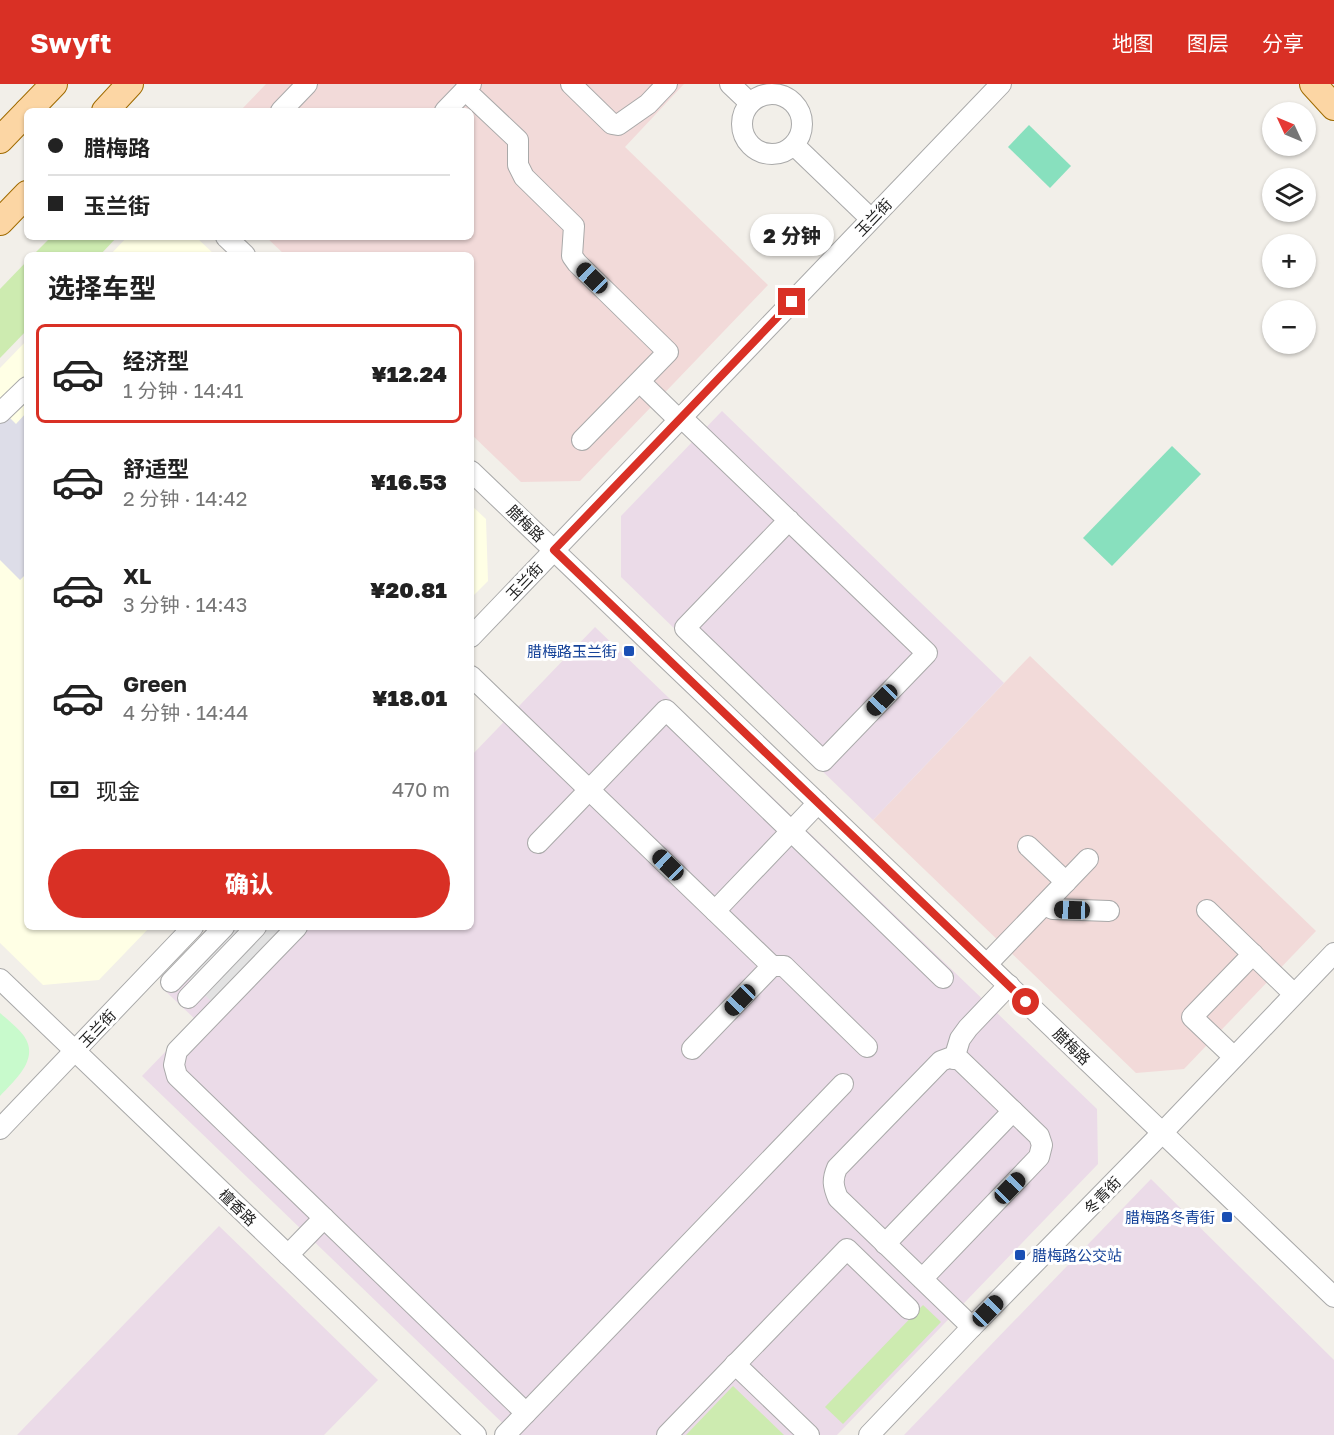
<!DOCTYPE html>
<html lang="zh">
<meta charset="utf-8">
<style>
:root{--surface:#fff;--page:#f2f2f2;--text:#222;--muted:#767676;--line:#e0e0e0;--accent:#d93025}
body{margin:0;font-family:"Golos Text","Noto Sans SC",sans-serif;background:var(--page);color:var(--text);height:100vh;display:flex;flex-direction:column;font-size:22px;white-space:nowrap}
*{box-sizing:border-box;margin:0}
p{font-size:20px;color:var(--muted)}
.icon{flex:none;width:33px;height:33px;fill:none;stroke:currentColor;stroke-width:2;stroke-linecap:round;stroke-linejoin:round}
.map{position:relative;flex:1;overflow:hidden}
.sheet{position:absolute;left:24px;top:168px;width:450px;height:678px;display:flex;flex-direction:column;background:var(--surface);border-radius:9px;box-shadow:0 2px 4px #0004}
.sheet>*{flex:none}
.hud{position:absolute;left:24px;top:24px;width:450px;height:132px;border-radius:9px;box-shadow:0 2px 4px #0004;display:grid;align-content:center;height:132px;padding:0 24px;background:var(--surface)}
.needle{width:39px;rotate:314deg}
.tools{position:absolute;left:1262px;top:18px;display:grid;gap:12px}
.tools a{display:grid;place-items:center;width:54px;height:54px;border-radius:50%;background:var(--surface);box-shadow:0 2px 4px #0004;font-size:30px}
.end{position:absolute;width:27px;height:27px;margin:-14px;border:8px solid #d93025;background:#fff;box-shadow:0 0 0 3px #fff}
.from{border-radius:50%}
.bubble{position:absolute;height:42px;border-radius:21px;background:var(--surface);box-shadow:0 2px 4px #0004;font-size:20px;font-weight:800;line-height:42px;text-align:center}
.car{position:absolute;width:18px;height:36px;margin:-18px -9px;border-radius:8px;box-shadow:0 0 4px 2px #0007;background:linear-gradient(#222 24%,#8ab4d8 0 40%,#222 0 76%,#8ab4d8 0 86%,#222 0)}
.hud b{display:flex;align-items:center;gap:21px;height:57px;font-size:22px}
.hud b+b{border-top:2px solid var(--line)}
.hud i{width:15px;height:15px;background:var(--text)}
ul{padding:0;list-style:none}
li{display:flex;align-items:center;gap:18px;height:99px;margin:0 12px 9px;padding:0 12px;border:3px solid transparent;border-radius:9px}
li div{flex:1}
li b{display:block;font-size:22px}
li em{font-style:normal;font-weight:800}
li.on{border-color:var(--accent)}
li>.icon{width:54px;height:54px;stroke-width:1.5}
h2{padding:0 24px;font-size:27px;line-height:72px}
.pay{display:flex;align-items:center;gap:15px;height:66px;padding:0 24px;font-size:22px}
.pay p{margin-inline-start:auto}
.button{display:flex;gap:12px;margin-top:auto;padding:12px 24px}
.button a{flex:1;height:69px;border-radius:36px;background:var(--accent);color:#fff;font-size:24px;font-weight:800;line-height:69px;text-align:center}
header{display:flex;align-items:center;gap:36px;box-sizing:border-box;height:84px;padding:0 30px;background:var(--accent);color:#fff}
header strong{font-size:28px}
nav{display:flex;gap:33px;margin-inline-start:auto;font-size:21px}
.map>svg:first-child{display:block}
.commercial{fill:#f2dad9}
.industrial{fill:#ebdbe8}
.education{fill:#ffffe5}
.grass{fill:#cdebb0}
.park{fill:#c8facc}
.pitch{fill:#88e0be}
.parking{fill:#e2e2e2}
.plaza{fill:#dddde8}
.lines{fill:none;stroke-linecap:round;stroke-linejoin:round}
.minor-casing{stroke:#a9a9a9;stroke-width:22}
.major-casing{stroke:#a06b00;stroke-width:28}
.minor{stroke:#fff;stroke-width:20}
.major{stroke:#fcd6a4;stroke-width:26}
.route{stroke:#d93025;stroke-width:8}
.transit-dot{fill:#1a4fb4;stroke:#fff;stroke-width:2}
.labels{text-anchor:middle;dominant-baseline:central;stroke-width:6;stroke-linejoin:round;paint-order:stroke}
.street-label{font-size:15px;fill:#222;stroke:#fff}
.transit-label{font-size:15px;fill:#164399;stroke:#fff;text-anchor:end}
</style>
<header>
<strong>Swyft</strong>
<nav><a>地图</a><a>图层</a><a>分享</a></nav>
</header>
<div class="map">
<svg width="1334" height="1351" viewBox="0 0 1334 1351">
<rect width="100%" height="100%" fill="#f2efe9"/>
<g class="commercial">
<polygon points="266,0 684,0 625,63 768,201 580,397 521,398 471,350 471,171 285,171 266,153 471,153 471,27 240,27"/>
<polygon points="1030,572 1316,847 1184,985 1136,989 873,736"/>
</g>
<g class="industrial">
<polygon points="722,327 1004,599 873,736 621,493 621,432"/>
<polygon points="595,543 1097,1025 1098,1080 837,1351 515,1351 142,992 196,936 161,903 219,843 471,843 471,672"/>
<polygon points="1151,1095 1334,1276 1334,1351 904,1351"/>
<polygon points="219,1142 378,1296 324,1351 17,1351"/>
</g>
<g class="education">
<polygon points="127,153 196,153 215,171 110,171"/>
<polygon points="27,256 27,843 150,843 99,896 43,901 0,859 0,284"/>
<polygon points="471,421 486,435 488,497 471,514"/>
</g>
<g class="grass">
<polygon points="51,153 117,153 100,171 33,171"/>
<polygon points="27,177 27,246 0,274 0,205"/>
<polygon points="923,1221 941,1238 843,1340 825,1323"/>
<polygon points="733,1302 784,1351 686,1351"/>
</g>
<path class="park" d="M0,929C8,936 18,944 24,952C40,975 15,996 0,1012Z"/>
<g class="pitch">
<polygon points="1029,41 1071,82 1050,104 1008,63"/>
<polygon points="1172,362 1201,390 1112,482 1083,454"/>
</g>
<polygon class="parking" points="222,843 291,843 215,921 180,887"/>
<polygon class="plaza" points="27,328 27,489 20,496 0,476 0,340 8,332 16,340"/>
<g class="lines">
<defs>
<g id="minor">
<polyline points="571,0 612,40 618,41 648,20 667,0"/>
<polyline points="730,0 750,19"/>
<polyline points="465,6 518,56 518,81 524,93 574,142 572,172 577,179 668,268 582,356"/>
<circle cx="772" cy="40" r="30"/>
<polyline points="281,27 307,0"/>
<polyline points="445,27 471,0"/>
<polyline points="794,61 871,135"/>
<polyline points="226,153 245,171"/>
<polyline points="640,298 679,336"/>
<polyline points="0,329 27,303"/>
<polyline points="681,333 927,569 823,677 685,544 789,436"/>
<polyline points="471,387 1334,1213"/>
<polyline points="471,553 1001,0"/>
<polyline points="471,592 772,882 692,965"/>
<polyline points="538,759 666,626 943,894"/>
<polyline points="1028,762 1066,798"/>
<polyline points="1044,821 1053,825 1109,827"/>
<polyline points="1207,826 1294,910"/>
<polyline points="715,827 818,719"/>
<polyline points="297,843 177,967 174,981 177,992 526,1329"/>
<polyline points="987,880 1088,775"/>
<polyline points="772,882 784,882 867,963"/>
<polyline points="0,895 476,1351"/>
<polyline points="171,898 224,843"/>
<polyline points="188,914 256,843"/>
<polyline points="1234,973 1192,933 1253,870"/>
<polyline points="954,975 960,955 968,944 1009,901"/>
<polyline points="0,1045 193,843"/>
<polyline points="885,1160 1013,1027"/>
<polyline points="288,1171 324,1134"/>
<path d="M922,1195L1039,1073L1042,1061L1039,1052L960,976L949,974L941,977L837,1084C832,1096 833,1102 838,1114L972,1243"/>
<polyline points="735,1280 809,1351"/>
<polyline points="505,1351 843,1000"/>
<polyline points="667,1351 847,1165 909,1225"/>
<polyline points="869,1351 972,1243 1162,1049 1334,869"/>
</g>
<g id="major">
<polyline points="1313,0 1334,23"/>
<polyline points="28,27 54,0"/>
<polyline points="105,27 130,0"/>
<polyline points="0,56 27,28"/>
<polyline points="0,138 27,110"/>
</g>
</defs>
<use href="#minor" class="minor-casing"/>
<use href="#major" class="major-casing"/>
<use href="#minor" class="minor"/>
<use href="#major" class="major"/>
</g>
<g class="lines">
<polyline class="route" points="792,218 554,466 1026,918"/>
</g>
<g class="transit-dot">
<rect x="623" y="561" width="12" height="12" rx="3"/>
<rect x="1221" y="1127" width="12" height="12" rx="3"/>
<rect x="1014" y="1165" width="12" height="12" rx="3"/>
</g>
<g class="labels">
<g class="street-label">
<text transform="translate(873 133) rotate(-46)">玉兰街</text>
<text transform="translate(526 439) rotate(44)">腊梅路</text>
<text transform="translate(524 497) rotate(-46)">玉兰街</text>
<text transform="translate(97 944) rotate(-46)">玉兰街</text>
<text transform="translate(1072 962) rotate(44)">腊梅路</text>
<text transform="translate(1102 1111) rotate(-46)">冬青街</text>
<text transform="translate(238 1123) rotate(44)">檀香路</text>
</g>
<g class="transit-label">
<text x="617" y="567">腊梅路玉兰街</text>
<text x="1215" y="1133">腊梅路冬青街</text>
<text x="1032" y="1171" text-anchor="start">腊梅路公交站</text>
</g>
</g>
</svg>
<div class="tools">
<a><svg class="needle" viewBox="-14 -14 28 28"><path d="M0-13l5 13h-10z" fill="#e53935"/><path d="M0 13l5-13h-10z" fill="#767676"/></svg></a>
<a><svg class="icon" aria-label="layers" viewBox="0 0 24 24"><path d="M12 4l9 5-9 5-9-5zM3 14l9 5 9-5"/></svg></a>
<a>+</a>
<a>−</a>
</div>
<i class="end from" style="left:1026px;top:918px"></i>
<i class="end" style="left:792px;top:218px"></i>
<div class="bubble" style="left:750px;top:130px;width:84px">2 分钟</div>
<i class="car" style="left:592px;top:194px;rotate:314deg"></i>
<i class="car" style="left:882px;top:616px;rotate:224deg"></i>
<i class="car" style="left:668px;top:781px;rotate:314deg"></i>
<i class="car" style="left:1072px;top:826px;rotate:272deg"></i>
<i class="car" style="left:740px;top:916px;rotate:224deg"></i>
<i class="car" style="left:1010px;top:1104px;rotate:44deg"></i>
<i class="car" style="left:988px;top:1227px;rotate:44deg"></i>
<div class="hud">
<b><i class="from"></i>腊梅路</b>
<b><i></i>玉兰街</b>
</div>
<section class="sheet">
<h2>选择车型</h2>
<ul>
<li class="on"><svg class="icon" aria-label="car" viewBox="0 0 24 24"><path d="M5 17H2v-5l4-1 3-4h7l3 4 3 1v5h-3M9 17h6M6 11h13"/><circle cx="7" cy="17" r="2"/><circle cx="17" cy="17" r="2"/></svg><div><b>经济型</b><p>1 分钟 · 14:41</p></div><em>¥12.24</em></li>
<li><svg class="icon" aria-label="car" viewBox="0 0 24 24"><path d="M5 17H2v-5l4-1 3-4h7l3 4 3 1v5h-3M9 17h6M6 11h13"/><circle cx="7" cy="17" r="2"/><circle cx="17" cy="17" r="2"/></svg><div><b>舒适型</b><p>2 分钟 · 14:42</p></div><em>¥16.53</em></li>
<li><svg class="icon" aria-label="car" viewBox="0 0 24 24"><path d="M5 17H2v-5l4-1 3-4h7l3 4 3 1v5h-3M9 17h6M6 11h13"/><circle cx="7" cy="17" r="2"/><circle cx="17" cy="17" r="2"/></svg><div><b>XL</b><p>3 分钟 · 14:43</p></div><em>¥20.81</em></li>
<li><svg class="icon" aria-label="car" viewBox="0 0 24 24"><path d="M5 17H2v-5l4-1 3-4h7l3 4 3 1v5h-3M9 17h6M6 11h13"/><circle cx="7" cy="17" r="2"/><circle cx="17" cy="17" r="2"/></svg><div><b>Green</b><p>4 分钟 · 14:44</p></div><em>¥18.01</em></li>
</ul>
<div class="pay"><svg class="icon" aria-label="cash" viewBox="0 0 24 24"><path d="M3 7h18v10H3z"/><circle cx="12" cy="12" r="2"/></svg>现金<p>470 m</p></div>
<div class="button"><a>确认</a></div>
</section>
</div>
